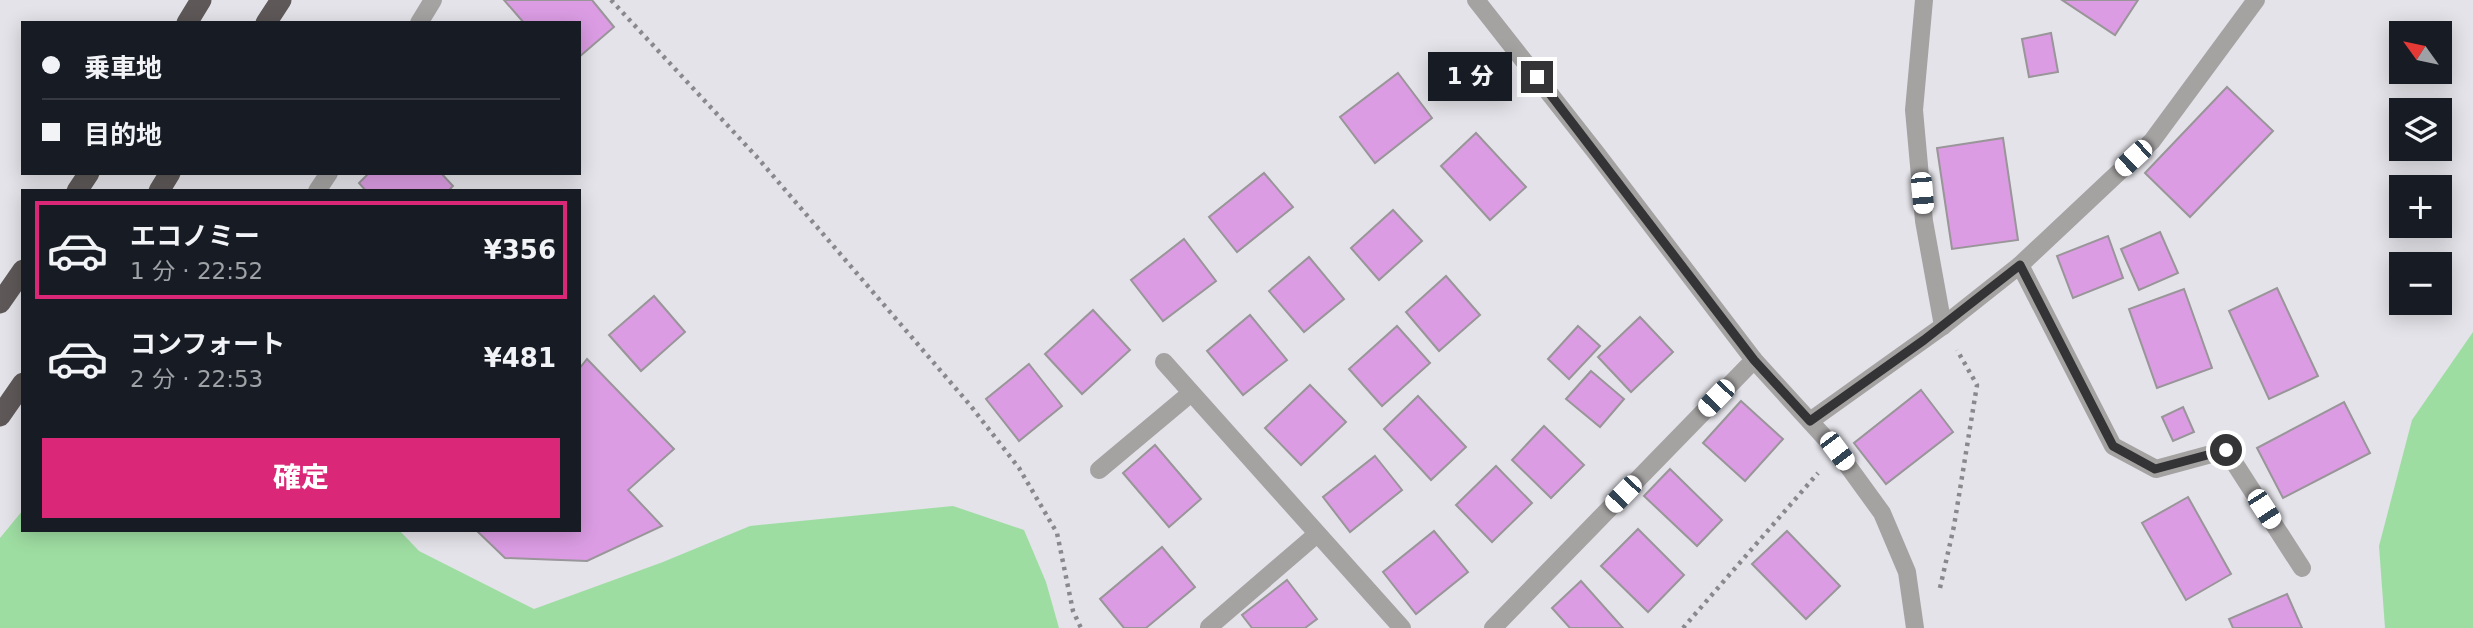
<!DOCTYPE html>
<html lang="ja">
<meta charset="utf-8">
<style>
:root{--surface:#171b24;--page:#20242c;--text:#f1f3f6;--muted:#9ea1a6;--line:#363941;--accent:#db2777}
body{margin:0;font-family:"DejaVu Sans","Noto Sans JP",sans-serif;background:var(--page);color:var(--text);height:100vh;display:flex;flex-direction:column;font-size:26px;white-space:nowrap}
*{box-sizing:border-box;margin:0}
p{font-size:23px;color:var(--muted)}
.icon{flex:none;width:38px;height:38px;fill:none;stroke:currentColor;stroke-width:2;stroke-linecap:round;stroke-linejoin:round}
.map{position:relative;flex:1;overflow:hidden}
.drawer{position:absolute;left:21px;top:189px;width:560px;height:343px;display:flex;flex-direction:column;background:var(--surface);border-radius:0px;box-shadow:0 4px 18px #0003}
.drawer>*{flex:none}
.top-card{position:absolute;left:21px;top:21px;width:560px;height:154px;border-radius:0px;box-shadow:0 4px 18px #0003;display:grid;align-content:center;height:154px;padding:0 21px;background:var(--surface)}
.needle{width:46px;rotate:303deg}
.buttons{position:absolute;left:2389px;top:21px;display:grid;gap:14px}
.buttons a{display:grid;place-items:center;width:63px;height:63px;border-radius:0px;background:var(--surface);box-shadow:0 4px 18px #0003;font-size:35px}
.end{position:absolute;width:32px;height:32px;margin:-16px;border:9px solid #343436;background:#fff;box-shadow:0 0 0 4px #fff}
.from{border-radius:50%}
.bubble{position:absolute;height:49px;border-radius:0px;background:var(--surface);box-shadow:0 4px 18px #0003;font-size:23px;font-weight:800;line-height:49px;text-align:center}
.car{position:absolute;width:21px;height:42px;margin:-21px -10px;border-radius:9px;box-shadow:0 0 5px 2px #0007;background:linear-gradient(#fff 24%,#345 0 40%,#fff 0 76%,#345 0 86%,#fff 0)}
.top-card b{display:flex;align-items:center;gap:24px;height:66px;font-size:26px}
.top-card b+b{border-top:2px solid var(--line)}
.top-card i{width:18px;height:18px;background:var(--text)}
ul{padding:12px 0 0;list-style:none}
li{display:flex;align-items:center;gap:21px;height:98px;margin:0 14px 10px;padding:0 7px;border:4px solid transparent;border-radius:0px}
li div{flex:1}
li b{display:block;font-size:26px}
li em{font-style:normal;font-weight:800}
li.active{border-color:var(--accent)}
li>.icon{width:63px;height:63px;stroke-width:1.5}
.cta{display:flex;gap:14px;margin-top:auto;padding:14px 21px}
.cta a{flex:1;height:80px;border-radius:0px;background:var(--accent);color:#fff;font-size:28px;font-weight:800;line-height:80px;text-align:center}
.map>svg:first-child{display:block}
.green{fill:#9edda2}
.building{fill:#db9ce3;stroke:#999599;stroke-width:2}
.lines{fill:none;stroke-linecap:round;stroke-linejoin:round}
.path{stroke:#89898d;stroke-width:4.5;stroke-dasharray:3.5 5;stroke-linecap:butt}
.minor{stroke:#a5a2a2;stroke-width:18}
.motorway{stroke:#5e5958;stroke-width:21}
.route{stroke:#343436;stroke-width:9}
</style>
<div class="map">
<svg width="2473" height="628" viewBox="0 0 2473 628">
<rect width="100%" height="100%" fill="#e3e3e9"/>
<g class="green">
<polygon points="2473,332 2473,628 2385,628 2379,546 2412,420"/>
<polygon points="953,506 1024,530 1046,582 1059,628 0,628 0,538 23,510 23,530 399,530 419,551 534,609 663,562 750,526"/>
</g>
<g class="building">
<polygon points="504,0 592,0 614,27 579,57 579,23 524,23"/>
<polygon points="2062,0 2138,0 2115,35"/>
<polygon points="2051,33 2058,72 2029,77 2022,39"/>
<polygon points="1398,73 1432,118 1375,163 1340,117"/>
<polygon points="2227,87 2273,131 2190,217 2145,173"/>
<polygon points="1476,133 1526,187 1490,220 1441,166"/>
<polygon points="2003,138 2018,240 1952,249 1937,148"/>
<polygon points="369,173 441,173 453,186 448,191 366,191 359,183"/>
<polygon points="1264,173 1293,207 1237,252 1209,217"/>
<polygon points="1393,210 1422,241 1379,280 1351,248"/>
<polygon points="2160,232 2178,273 2139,290 2121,249"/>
<polygon points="2108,236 2123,278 2073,298 2057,256"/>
<polygon points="1184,239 1216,281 1163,321 1131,280"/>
<polygon points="1309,257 1344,299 1304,332 1269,291"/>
<polygon points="1446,276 1480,315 1439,351 1406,312"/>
<polygon points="2277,288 2318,376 2269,399 2229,311"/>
<polygon points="2184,289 2212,368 2157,388 2129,309"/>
<polygon points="654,296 685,332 641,371 609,335"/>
<polygon points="1093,310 1130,350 1082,394 1045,354"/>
<polygon points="1250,315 1287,360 1243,395 1207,351"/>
<polygon points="1640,317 1673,352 1631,392 1598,357"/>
<polygon points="1397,326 1430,363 1382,406 1349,369"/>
<polygon points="1578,326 1600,346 1569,379 1548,359"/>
<polygon points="587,359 674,449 628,490 662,526 587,561 505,558 476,530 579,530 579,369"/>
<polygon points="1029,364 1062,406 1019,441 986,399"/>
<polygon points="1591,371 1624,399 1600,427 1566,399"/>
<polygon points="1310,385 1346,422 1301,465 1265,428"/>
<polygon points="1921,390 1953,432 1886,484 1854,443"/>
<polygon points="1418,396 1466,447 1431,480 1384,429"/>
<polygon points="1741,401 1783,439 1745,481 1703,443"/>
<polygon points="2344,402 2370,453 2283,498 2257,448"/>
<polygon points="2183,407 2194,432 2173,441 2162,417"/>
<polygon points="1544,426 1584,465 1551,498 1512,460"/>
<polygon points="1155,445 1201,499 1169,527 1123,473"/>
<polygon points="1375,456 1402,490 1350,532 1323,497"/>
<polygon points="1496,466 1532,503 1492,542 1456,505"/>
<polygon points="1670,469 1722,520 1697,546 1644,496"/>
<polygon points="2188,497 2231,574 2186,600 2142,523"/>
<polygon points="1638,529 1684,575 1648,612 1601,566"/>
<polygon points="1434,531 1468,572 1416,614 1383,572"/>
<polygon points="1787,531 1840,586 1806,619 1752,564"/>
<polygon points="1162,547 1195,587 1146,628 1124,628 1100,599"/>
<polygon points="1287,580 1317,619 1305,628 1252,628 1242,615"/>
<polygon points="1581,581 1623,628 1570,628 1552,608"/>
<polygon points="2287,594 2302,628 2233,628 2229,619"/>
</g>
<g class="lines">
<g class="path">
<polyline points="611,0 756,156 970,405 1019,468 1057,533 1073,611 1081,628"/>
<polyline points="1940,588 1954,526 1977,385 1957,350"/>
<polyline points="1683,628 1818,473"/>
</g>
<g class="minor">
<polyline points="1476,0 1597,154 1754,360 1837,451 1882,513 1907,572 1915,628"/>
<polyline points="1924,0 1914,110 1924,221 1943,326"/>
<polyline points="419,23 433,0"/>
<polyline points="317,191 329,173"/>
<polyline points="2020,265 2113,446 2156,469 2226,450 2302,568"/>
<polyline points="1164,362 1402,628"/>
<polyline points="1810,421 1943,326 2020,265 2152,141 2256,0"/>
<polyline points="1099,470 1191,393"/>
<polyline points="1209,627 1317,534"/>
<polyline points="1493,628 1754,360"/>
</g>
<g class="motorway">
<polyline points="187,23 201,0"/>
<polyline points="266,23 281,0"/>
<polyline points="77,191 89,173"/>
<polyline points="159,191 170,173"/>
<polyline points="0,303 23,270"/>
<polyline points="0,416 23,383"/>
</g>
</g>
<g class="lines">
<polyline class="route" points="1537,77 1754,360 1810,421 1924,340 2020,265 2113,446 2155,469 2226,450"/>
</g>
</svg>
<div class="buttons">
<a><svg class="needle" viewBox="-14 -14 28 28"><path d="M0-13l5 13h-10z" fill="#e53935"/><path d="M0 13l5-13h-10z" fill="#9ea1a6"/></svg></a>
<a><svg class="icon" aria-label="layers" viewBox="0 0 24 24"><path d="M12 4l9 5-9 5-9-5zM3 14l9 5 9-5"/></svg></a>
<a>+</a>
<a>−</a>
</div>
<i class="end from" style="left:2226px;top:450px"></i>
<i class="end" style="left:1537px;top:77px"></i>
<div class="bubble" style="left:1428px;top:52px;width:84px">1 分</div>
<i class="car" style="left:2133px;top:158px;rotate:227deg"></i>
<i class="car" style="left:1922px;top:193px;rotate:175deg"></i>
<i class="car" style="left:1716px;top:398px;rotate:224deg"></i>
<i class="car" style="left:1837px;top:451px;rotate:143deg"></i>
<i class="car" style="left:1623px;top:494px;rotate:224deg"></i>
<i class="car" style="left:2264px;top:509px;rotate:147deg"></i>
<div class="top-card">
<b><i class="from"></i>乗車地</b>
<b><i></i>目的地</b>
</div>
<section class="drawer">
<ul>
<li class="active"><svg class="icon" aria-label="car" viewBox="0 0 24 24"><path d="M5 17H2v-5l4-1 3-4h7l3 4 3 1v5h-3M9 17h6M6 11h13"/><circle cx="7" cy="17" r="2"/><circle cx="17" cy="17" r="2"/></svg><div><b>エコノミー</b><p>1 分 · 22:52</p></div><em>¥356</em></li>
<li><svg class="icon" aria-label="car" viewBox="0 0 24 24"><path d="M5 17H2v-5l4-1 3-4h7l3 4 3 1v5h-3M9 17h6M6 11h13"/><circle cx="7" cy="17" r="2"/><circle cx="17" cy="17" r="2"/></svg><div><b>コンフォート</b><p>2 分 · 22:53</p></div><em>¥481</em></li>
</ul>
<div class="cta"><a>確定</a></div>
</section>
</div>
